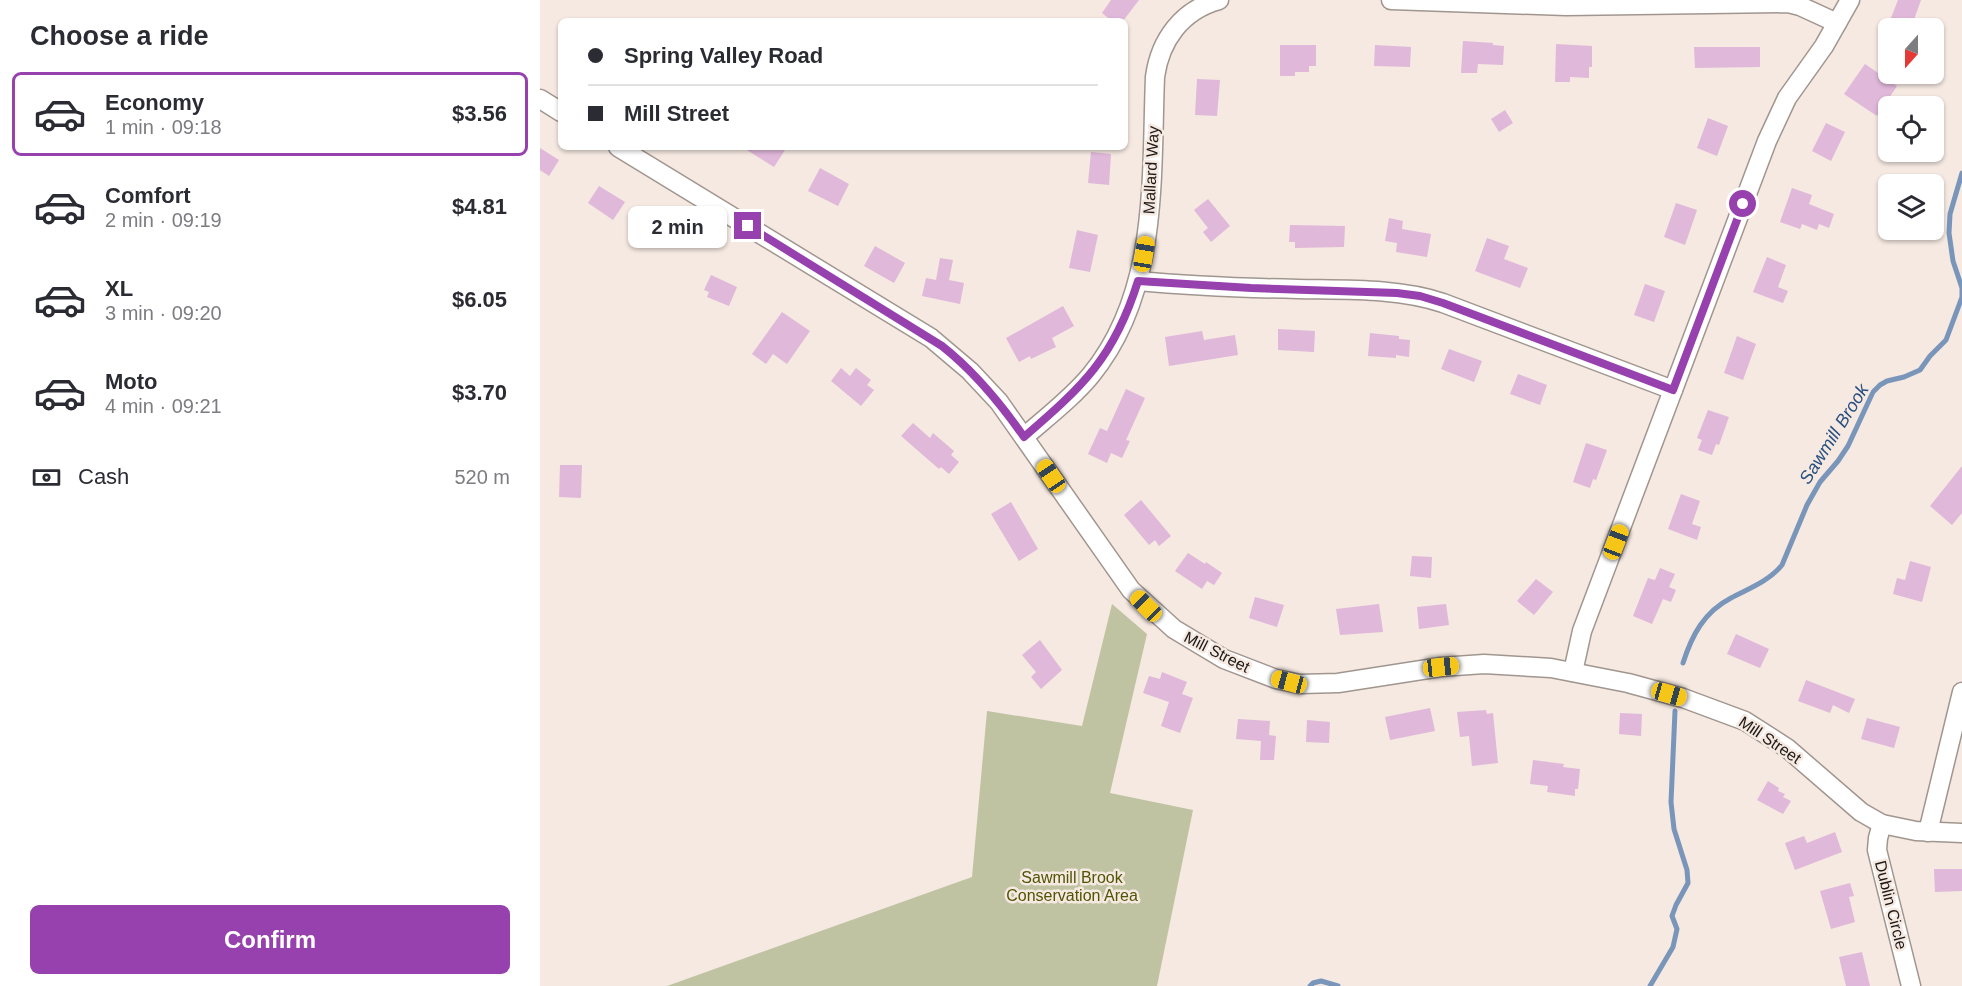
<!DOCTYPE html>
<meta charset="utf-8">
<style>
:root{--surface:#fff;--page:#f2f2f3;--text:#2b2b33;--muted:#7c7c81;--line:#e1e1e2;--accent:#9741ae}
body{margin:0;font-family:Helvetica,sans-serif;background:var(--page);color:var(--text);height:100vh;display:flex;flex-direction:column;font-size:22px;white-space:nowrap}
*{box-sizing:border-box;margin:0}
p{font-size:20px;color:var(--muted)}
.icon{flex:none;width:33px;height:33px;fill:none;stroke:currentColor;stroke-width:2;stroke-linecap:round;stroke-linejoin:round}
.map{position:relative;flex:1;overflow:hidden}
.details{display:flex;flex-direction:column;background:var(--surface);width:540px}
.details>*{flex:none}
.top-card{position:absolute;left:18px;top:18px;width:570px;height:132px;border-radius:9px;box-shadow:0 2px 4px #0004;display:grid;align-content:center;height:132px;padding:0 30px;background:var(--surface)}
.needle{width:39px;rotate:201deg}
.controls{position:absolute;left:1338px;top:18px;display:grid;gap:12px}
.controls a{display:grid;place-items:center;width:66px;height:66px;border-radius:9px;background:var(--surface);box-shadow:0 2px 4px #0004;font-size:30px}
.end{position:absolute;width:27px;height:27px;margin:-14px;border:8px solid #9741ae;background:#fff;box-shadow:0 0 0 3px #fff}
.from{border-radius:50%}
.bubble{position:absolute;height:42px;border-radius:9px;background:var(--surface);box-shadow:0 2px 4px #0004;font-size:20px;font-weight:700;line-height:42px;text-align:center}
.car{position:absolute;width:18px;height:36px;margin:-18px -9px;border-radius:8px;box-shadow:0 0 4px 2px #0007;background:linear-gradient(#f5c518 24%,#345 0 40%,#f5c518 0 76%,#345 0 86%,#f5c518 0)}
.top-card b{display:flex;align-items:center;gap:21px;height:57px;font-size:22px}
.top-card b+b{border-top:2px solid var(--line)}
.top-card i{width:15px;height:15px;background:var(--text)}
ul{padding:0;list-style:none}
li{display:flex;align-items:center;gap:18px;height:84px;margin:0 12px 9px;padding:0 18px;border:3px solid transparent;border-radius:9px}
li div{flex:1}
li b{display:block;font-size:22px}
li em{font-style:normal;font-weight:700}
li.current{border-color:var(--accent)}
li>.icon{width:54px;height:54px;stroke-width:1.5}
h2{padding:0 30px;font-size:27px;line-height:72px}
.pay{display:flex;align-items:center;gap:15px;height:66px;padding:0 30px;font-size:22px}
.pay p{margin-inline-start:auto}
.action{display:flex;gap:12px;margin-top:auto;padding:12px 30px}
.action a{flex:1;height:69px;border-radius:9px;background:var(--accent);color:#fff;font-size:24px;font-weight:700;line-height:69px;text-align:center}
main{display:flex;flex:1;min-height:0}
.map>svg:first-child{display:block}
.green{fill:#bfc3a1}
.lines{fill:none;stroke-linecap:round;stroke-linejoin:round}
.stream{stroke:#7995ba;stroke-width:5}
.building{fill:#e0b8da}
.minor-casing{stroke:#a1968f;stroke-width:21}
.minor{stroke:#fff;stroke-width:18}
.route{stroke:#9741ae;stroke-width:8}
.labels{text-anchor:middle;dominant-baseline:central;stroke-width:5;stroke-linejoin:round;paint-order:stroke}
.street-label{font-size:16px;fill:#1d1916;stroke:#f5e9e1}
.park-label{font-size:16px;fill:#505403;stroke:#f5e9e1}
.water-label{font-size:18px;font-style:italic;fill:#274f80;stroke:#f5e9e1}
</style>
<main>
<section class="details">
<h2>Choose a ride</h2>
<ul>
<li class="current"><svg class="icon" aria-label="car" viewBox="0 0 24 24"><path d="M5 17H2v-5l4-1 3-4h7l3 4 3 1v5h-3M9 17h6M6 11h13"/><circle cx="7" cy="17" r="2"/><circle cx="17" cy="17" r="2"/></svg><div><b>Economy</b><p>1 min · 09:18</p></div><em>$3.56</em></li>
<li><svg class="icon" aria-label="car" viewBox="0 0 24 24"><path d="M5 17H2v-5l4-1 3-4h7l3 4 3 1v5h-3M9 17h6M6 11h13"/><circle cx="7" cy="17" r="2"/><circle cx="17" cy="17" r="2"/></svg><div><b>Comfort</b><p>2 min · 09:19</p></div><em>$4.81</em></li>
<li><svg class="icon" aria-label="car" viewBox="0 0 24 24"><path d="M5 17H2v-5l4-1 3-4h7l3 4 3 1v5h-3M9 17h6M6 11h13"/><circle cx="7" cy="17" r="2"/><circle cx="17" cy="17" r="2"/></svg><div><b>XL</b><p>3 min · 09:20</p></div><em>$6.05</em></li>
<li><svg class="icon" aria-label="car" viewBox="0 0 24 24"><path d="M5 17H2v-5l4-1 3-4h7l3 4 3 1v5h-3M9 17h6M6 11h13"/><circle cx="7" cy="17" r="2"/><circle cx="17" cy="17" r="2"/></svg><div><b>Moto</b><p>4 min · 09:21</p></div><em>$3.70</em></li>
</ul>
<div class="pay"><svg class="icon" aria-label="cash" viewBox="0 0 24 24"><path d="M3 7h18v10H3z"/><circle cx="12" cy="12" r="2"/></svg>Cash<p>520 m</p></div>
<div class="action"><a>Confirm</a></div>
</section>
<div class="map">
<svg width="1422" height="986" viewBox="0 0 1422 986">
<rect width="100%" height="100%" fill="#f5e9e1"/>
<polygon class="green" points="572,604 607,634 570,793 653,810 617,986 127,986 432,877 447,711 542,726"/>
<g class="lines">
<g class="stream">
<path d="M1143,663C1152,635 1164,612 1191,598C1210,588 1229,581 1242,565L1267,505L1280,482L1298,461L1308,446L1333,392L1340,385L1347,381L1364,377L1380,370L1390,356L1406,340L1422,297V288L1413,261L1409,233L1410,214L1422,173"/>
<polyline points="770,986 773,983 781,981 798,986"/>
<polyline points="1110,986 1133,947 1137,929 1132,916 1136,905 1148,883 1147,870 1134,829 1131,802 1135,711"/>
</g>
</g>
<g class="building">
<polygon points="571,0 599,0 583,21 572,21 562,13"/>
<polygon points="1358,0 1381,0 1371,28 1347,28"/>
<polygon points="923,41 953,43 953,45 964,46 963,65 938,64 937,73 921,73"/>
<polygon points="1016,44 1052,46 1052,67 1049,67 1049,78 1030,77 1030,82 1015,82"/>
<polygon points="740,45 776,45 776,66 769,66 769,72 755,72 755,76 740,76"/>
<polygon points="835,45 871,47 870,67 834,66"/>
<polygon points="1154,47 1220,47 1220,67 1155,68"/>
<polygon points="1325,64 1357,86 1337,116 1304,94"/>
<polygon points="657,79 680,80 677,116 655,115"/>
<polygon points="965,110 973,123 959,132 951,119"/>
<polygon points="1168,118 1188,126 1177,156 1157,148"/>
<polygon points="1286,123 1305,132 1291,161 1272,151"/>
<polygon points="202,147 247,147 234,167"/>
<polygon points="0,148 19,160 9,176 0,170"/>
<polygon points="551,152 571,154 569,185 548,183"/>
<polygon points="280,168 309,184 298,206 268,191"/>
<polygon points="59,186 85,202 73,220 48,203"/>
<polygon points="1252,188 1272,195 1269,204 1294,214 1289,228 1279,224 1277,230 1262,224 1260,229 1240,222"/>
<polygon points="668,199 690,226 671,242 663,232 668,228 654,210"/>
<polygon points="1136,203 1157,210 1145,245 1124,237"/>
<polygon points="849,218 863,221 862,229 891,234 887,257 856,252 857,243 845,241"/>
<polygon points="750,225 805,226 804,247 755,248 755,242 749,242"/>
<polygon points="537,230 558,235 550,272 529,268"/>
<polygon points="947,238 969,246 964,259 988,268 980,288 935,271"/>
<polygon points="335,246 365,263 354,283 324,266"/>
<polygon points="1227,257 1246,265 1238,287 1248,291 1243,303 1213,292"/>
<polygon points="400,258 413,260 409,280 424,283 420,304 382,296 386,278 396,280"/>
<polygon points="171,275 197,287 189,306 167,297 169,292 164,290"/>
<polygon points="1105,284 1125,291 1114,322 1094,315"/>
<polygon points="523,306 534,326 512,338 516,347 491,359 490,356 479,362 466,338"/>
<polygon points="242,312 270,331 247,364 233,354 226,364 212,354"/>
<polygon points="738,329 775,331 774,352 738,350"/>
<polygon points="662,331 664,340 695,335 698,355 629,366 625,337"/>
<polygon points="830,333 859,336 859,339 870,340 869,357 856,355 856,358 828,356"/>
<polygon points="1197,336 1216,344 1203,380 1184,373"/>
<polygon points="909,349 942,361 934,382 901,369"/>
<polygon points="301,368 310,376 316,368 331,380 327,385 334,390 321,406 291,381"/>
<polygon points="978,374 1007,385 1000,405 970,394"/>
<polygon points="586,389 605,398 586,440 590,441 582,458 571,453 567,463 548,454 560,428 567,431"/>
<polygon points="1168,410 1189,417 1179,445 1176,444 1172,455 1158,450 1162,440 1157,438"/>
<polygon points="373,423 390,438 393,433 414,451 411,455 419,462 409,474 401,467 399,469 361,436"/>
<polygon points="1046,443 1067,450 1056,480 1053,479 1050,488 1033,482"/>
<polygon points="20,465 42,465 41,498 19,497"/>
<polygon points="1422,466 1422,513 1412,525 1390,506"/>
<polygon points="1141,494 1160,501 1152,524 1161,527 1157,540 1128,529"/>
<polygon points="601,500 631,536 619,546 615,540 609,545 584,515"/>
<polygon points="471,502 498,549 479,561 451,514"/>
<polygon points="648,553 665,564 666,562 682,573 674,585 667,581 662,589 635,571"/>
<polygon points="872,556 892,557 891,578 870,576"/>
<polygon points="1370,561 1391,567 1382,602 1353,594 1357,578 1365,580"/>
<polygon points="1120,568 1135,574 1129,587 1136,590 1131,602 1123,599 1112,624 1093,616 1108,578 1115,580"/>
<polygon points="996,579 1013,592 994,615 977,601"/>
<polygon points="715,597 744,605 737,627 709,618"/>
<polygon points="839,604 843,632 800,635 796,609"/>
<polygon points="906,604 909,625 879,629 877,607"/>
<polygon points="1196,634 1229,649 1220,668 1187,654"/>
<polygon points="500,640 522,670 501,689 491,677 496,672 482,655"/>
<polygon points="622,672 647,682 642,694 653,698 640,733 621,726 629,702 603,693 609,676 620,679"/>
<polygon points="1266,680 1315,699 1309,713 1293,705 1290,713 1258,701"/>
<polygon points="890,708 895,731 850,740 845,717"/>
<polygon points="946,710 947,714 953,713 958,763 932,766 929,736 920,737 917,712"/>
<polygon points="1080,713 1102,714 1101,736 1079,734"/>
<polygon points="1327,718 1360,727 1354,748 1321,739"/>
<polygon points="698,719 730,721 729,735 736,736 734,760 720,760 721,741 696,739"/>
<polygon points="767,720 790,722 789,743 766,742"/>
<polygon points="993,760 1024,764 1023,767 1040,769 1038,789 1035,789 1035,796 1007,792 1008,786 990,784"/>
<polygon points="1228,781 1239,788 1238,791 1245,794 1243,797 1251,801 1243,814 1217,800"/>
<polygon points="1295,832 1302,852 1255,870 1245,843 1264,836 1267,843"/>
<polygon points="1394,869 1422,869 1422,891 1395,892"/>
<polygon points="1310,883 1314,896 1309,897 1315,922 1291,929 1280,891"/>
<polygon points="1322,952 1330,986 1306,986 1299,957"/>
</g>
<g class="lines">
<defs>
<g id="minor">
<polyline points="851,0 1026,6 1248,3 1260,6 1297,23"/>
<polyline points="0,99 21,112"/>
<polyline points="78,147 391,338 430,371 459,402 591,590 634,629 684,659 736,679 760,684 798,683 901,667 944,664 1011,668 1088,683 1143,698 1205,721 1247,748 1321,812 1342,824 1376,831 1422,833"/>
<path d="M598,281C651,286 705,288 758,289C806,290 858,288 903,303L1133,390"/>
<path d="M484,437C507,417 532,398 551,375C619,292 611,178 615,77C620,40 642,10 679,0"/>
<polyline points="1033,672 1042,631 1227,141 1247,98 1284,46 1310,0"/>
<polyline points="1342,824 1338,838 1337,850 1371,986"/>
<polyline points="1388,832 1422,692"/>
</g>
</defs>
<use href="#minor" class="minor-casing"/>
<use href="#minor" class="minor"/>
</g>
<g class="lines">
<path class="route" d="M208,226L402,346C435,372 461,404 484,437C543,386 574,358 598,281L711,288L857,293L880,296L903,303L1133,390L1203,204"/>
</g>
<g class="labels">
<g class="street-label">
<text transform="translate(611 170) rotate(-87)">Mallard Way</text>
<text transform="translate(677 652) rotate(27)">Mill Street</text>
<text transform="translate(1230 740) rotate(34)">Mill Street</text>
<text transform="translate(1351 905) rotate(76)">Dublin Circle</text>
</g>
<g class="park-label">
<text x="532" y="877">Sawmill Brook<tspan x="532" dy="18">Conservation Area</tspan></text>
</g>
<g class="water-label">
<text transform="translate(1294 434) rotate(-58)">Sawmill Brook</text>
</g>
</g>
</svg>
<div class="controls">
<a><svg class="needle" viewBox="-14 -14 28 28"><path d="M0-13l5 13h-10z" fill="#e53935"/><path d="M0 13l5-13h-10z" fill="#7c7c81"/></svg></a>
<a><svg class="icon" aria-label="locate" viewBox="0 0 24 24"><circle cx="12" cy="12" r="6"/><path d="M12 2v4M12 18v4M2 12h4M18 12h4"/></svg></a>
<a><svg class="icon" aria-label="layers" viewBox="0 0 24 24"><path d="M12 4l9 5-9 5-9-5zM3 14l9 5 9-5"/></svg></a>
</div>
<i class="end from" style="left:1203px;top:204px"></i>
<i class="end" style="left:208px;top:226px"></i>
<div class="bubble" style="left:88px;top:206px;width:99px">2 min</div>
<i class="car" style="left:604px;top:254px;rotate:9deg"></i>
<i class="car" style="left:511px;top:476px;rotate:326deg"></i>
<i class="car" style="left:1076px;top:542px;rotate:21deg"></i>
<i class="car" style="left:606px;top:606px;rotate:315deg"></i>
<i class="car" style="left:901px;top:667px;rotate:84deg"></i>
<i class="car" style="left:749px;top:682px;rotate:285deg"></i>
<i class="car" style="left:1129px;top:694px;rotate:106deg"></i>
<div class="top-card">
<b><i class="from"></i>Spring Valley Road</b>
<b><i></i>Mill Street</b>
</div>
</div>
</main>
